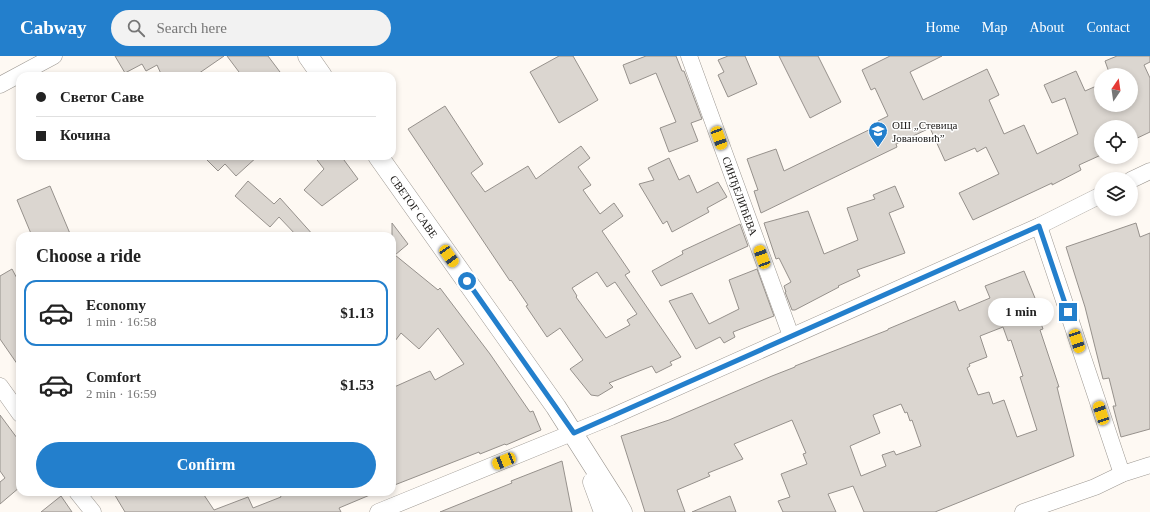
<!DOCTYPE html>
<meta charset="utf-8">
<style>
:root{--surface:#fff;--page:#f2f2f2;--text:#222;--muted:#767676;--line:#e0e0e0;--accent:#237fcc}
body{margin:0;font-family:"Times New Roman",serif;background:var(--page);color:var(--text);height:100vh;display:flex;flex-direction:column;font-size:15px;white-space:nowrap}
*{box-sizing:border-box;margin:0}
p{font-size:13px;color:var(--muted)}
.icon{flex:none;width:22px;height:22px;fill:none;stroke:currentColor;stroke-width:2;stroke-linecap:round;stroke-linejoin:round}
.map{position:relative;flex:1;overflow:hidden}
.side{position:absolute;left:16px;top:176px;width:380px;height:264px;display:flex;flex-direction:column;background:var(--surface);border-radius:12px;box-shadow:0 2px 6px #0003}
.side>*{flex:none}
.hud{position:absolute;left:16px;top:16px;width:380px;height:88px;border-radius:12px;box-shadow:0 2px 6px #0003;display:grid;align-content:center;height:88px;padding:0 20px;background:var(--surface)}
.needle{width:26px;rotate:13deg}
.tools{position:absolute;left:1094px;top:12px;display:grid;gap:8px}
.tools a{display:grid;place-items:center;width:44px;height:44px;border-radius:50%;background:var(--surface);box-shadow:0 2px 6px #0003;font-size:20px}
.end{position:absolute;width:18px;height:18px;margin:-9px;border:5px solid #237fcc;background:#fff;box-shadow:0 0 0 2px #fff}
.from{border-radius:50%}
.bubble{position:absolute;height:28px;border-radius:14px;background:var(--surface);box-shadow:0 2px 6px #0003;font-size:13px;font-weight:700;line-height:28px;text-align:center}
.car{position:absolute;width:12px;height:24px;margin:-12px -6px;border-radius:5px;box-shadow:0 0 3px 1px #0007;background:linear-gradient(#f5c518 24%,#345 0 40%,#f5c518 0 76%,#345 0 86%,#f5c518 0)}
.hud b{display:flex;align-items:center;gap:14px;height:38px;font-size:15px}
.hud b+b{border-top:1px solid var(--line)}
.hud i{width:10px;height:10px;background:var(--text)}
ul{padding:0;list-style:none}
li{display:flex;align-items:center;gap:12px;height:66px;margin:0 8px 6px;padding:0 12px;border:2px solid transparent;border-radius:12px}
li div{flex:1}
li b{display:block;font-size:15px}
li em{font-style:normal;font-weight:700}
li.selected{border-color:var(--accent)}
li>.icon{width:36px;height:36px;stroke-width:1.5}
h2{padding:0 20px;font-size:18px;line-height:48px}
.button{display:flex;gap:8px;margin-top:auto;padding:8px 20px}
.button a{flex:1;height:46px;border-radius:24px;background:var(--accent);color:#fff;font-size:16px;font-weight:700;line-height:46px;text-align:center}
header{display:flex;align-items:center;gap:24px;box-sizing:border-box;height:56px;padding:0 20px;background:var(--accent);color:#fff}
header strong{font-size:19px}
nav{display:flex;gap:22px;margin-inline-start:auto;font-size:14px}
.search{width:280px;height:36px;background:var(--page);display:flex;align-items:center;gap:10px;box-sizing:border-box;padding:0 14px;border-radius:22px;color:var(--muted);font-size:15px}
.map>svg:first-child{display:block}
.building{fill:#dbd6d0;stroke:#96918c;fill-rule:evenodd}
.lines{fill:none;stroke-linecap:round;stroke-linejoin:round}
.minor-casing{stroke:#9d9892;stroke-width:17}
.tertiary-casing{stroke:#9d9892;stroke-width:21}
.minor{stroke:#fff;stroke-width:16}
.tertiary{stroke:#fff;stroke-width:20}
.route{stroke:#237fcc;stroke-width:5}
.labels{text-anchor:middle;dominant-baseline:central;stroke-width:3;stroke-linejoin:round;paint-order:stroke}
.poi-label{font-size:11px;fill:#1c1a18;stroke:#fff;text-anchor:start}
.street-label{font-size:11px;fill:#1c1a18;stroke:#fff}
</style>
<header>
<strong>Cabway</strong>
<div class="search"><svg class="icon" aria-label="search" viewBox="0 0 24 24"><circle cx="10" cy="10" r="6"/><path d="M15 15l6 6"/></svg>Search here</div>
<nav><a>Home</a><a>Map</a><a>About</a><a>Contact</a></nav>
</header>
<div class="map">
<svg width="1150" height="456" viewBox="0 0 1150 456">
<rect width="100%" height="100%" fill="#fef9f3"/>
<g class="building">
<polygon points="115,0 224,0 195,20 162,20 157,9 146,15 142,8 125,17"/>
<polygon points="227,0 268,0 283,20 242,20"/>
<polygon points="559,0 573,0 598,44 559,67 530,16"/>
<polygon points="646,0 676,0 682,15 684,15 702,63 691,67 698,85 669,96 660,72 676,66 656,17 630,28 623,9"/>
<polygon points="728,0 745,0 757,28 728,41 718,19 724,16 718,4"/>
<polygon points="779,0 818,0 841,46 810,62"/>
<polygon points="890,0 942,0 910,16 923,44 987,13 999,39 989,44 1004,78 1024,69 1037,98 1078,78 1065,42 1052,47 1044,29 1076,15 1085,35 1101,28 1101,49 1131,49 1131,19 1110,19 1105,5 1117,0 1150,0 1150,6 1144,9 1150,22 1150,76 1131,85 1131,71 1101,71 1101,99 1079,109 1081,114 1052,129 1052,127 973,164 959,137 999,118 986,91 977,96 975,92 945,105 930,72 896,88 897,91 761,157 754,135 758,134 747,103 776,93 784,115 879,69 878,65 888,60 875,32 871,34 862,14"/>
<path d="M445,50L483,108L471,117L485,136L528,110L536,123L581,90L590,102L578,111L591,129L583,134L600,158L614,147L623,160L602,175L630,216L625,219L681,301L670,306L672,309L656,317L652,310L609,327L613,331L598,340L591,339L570,313L583,304L560,272L547,281L526,250L528,249L511,224L510,225L408,73ZM597,216L607,231L615,226L637,258L627,264L630,269L606,282L576,241L577,240L572,232Z"/>
<polygon points="203,100 258,100 236,120 225,108 218,115"/>
<polygon points="314,100 341,100 358,123 322,150 304,134 324,113"/>
<polygon points="669,102 679,124 689,119 697,137 718,126 727,141 707,152 709,156 672,176 667,165 663,168 639,128 654,124 648,112"/>
<polygon points="248,125 274,148 280,142 314,180 297,180 279,161 270,171 235,140"/>
<polygon points="50,130 71,180 32,180 17,144"/>
<polygon points="895,130 904,151 889,157 905,197 857,214 860,220 838,230 839,231 795,254 792,254 785,236 786,236 784,230 791,226 779,202 776,203 764,167 808,155 824,198 858,184 847,152 875,143 873,139"/>
<polygon points="392,167 408,188 395,199 438,234 440,232 490,298 530,356 533,355 541,374 506,389 505,388 480,398 479,396 392,430 392,332 430,315 435,324 464,308 438,272 419,293 401,277 392,289"/>
<polygon points="1136,167 1140,181 1150,177 1150,373 1121,381 1113,350 1116,350 1109,322 1103,323 1085,251 1066,191"/>
<polygon points="740,168 748,190 661,230 652,215 683,198 682,195"/>
<polygon points="12,213 20,228 20,312 0,283 0,220"/>
<polygon points="757,213 774,260 733,276 735,281 724,287 720,281 696,293 669,245 692,237 709,268 739,253 729,224"/>
<path d="M1024,215L1037,247L1034,248L1043,273L1040,274L1059,331H1057L1074,400L935,456H864L853,430L828,438L836,456H783L778,445L790,441L781,418L807,408L803,398L806,397L792,364L734,388L743,403L708,417L710,420L677,434L685,456H645L621,380L669,364L772,320L795,311V310L888,274V273L955,245L959,255L990,242L985,230ZM1003,271L1008,285L1011,284L1023,320L1020,321L1037,374L1017,381L1004,344L993,348L989,336L978,339L967,312L970,310L969,308L987,301L980,280ZM901,348L905,357L907,356L910,365L912,364L921,390L896,399L894,395L882,399L886,410L861,420L850,390L880,377L873,359Z"/>
<polygon points="0,359 20,386 20,431 0,448 0,426 5,422 0,415"/>
<polygon points="562,405 572,456 440,456 512,427 511,425"/>
<polygon points="113,436 202,436 214,454 248,441 253,452 281,441 279,436 377,436 339,452 341,456 125,456"/>
<polygon points="61,440 72,456 41,456"/>
<polygon points="730,440 736,456 692,456"/>
</g>
<g class="lines">
<defs>
<g id="minor">
<path id="s1" d="M689,0L791,280"/>
<polyline points="0,29 54,0"/>
<polyline points="1131,124 1150,115"/>
<polyline points="1039,170 1122,418"/>
<polyline points="0,330 20,358"/>
<polyline points="77,436 93,456"/>
<polyline points="378,456 611,361 1039,170 1101,139"/>
<polyline points="1023,456 1095,431 1122,418 1150,409"/>
</g>
<g id="tertiary">
<polyline points="308,0 322,20"/>
<path id="s2" d="M378,100L556,351L617,447L622,456"/>
<polyline points="593,426 604,456"/>
</g>
</defs>
<use href="#minor" class="minor-casing"/>
<use href="#tertiary" class="tertiary-casing"/>
<use href="#minor" class="minor"/>
<use href="#tertiary" class="tertiary"/>
</g>
<g class="lines">
<polyline class="route" points="467,225 574,377 1039,170 1068,256"/>
</g>
<defs>
<symbol id="school-pin" viewBox="-11 -11 22 30"><path d="M0 17L-7.5 6A9.5 9.5 0 1 1 7.5 6Z" fill="#237fcc" stroke="#fff"/><path d="M0-5L7-2L0 1L-7-2ZM-4 1L0 2.5L4 1V4Q0 6-4 4Z" fill="#fff"/></symbol>
</defs>
<g fill-rule="evenodd">
<use href="#school-pin" x="867" y="64" width="22" height="30"/>
</g>
<g class="labels">
<g class="poi-label">
<text x="892" y="69">ОШ „Стевица<tspan x="892" dy="13">Јовановић”</tspan></text>
</g>
<g class="street-label">
<text stroke="none"><textPath href="#s1" startOffset="149">СИНЂЕЛИЋЕВА</textPath></text>
<text stroke="none"><textPath href="#s2" startOffset="62">СВЕТОГ САВЕ</textPath></text>
</g>
</g>
</svg>
<div class="tools">
<a><svg class="needle" viewBox="-14 -14 28 28"><path d="M0-13l5 13h-10z" fill="#e53935"/><path d="M0 13l5-13h-10z" fill="#767676"/></svg></a>
<a><svg class="icon" aria-label="locate" viewBox="0 0 24 24"><circle cx="12" cy="12" r="6"/><path d="M12 2v4M12 18v4M2 12h4M18 12h4"/></svg></a>
<a><svg class="icon" aria-label="layers" viewBox="0 0 24 24"><path d="M12 4l9 5-9 5-9-5zM3 14l9 5 9-5"/></svg></a>
</div>
<i class="end from" style="left:467px;top:225px"></i>
<i class="end" style="left:1068px;top:256px"></i>
<div class="bubble" style="left:988px;top:242px;width:66px">1 min</div>
<i class="car" style="left:719px;top:82px;rotate:160deg"></i>
<i class="car" style="left:449px;top:200px;rotate:145deg"></i>
<i class="car" style="left:762px;top:201px;rotate:340deg"></i>
<i class="car" style="left:1077px;top:285px;rotate:162deg"></i>
<i class="car" style="left:1101px;top:357px;rotate:342deg"></i>
<i class="car" style="left:504px;top:405px;rotate:248deg"></i>
<div class="hud">
<b><i class="from"></i>Светог Саве</b>
<b><i></i>Кочина</b>
</div>
<section class="side">
<h2>Choose a ride</h2>
<ul>
<li class="selected"><svg class="icon" aria-label="car" viewBox="0 0 24 24"><path d="M5 17H2v-5l4-1 3-4h7l3 4 3 1v5h-3M9 17h6M6 11h13"/><circle cx="7" cy="17" r="2"/><circle cx="17" cy="17" r="2"/></svg><div><b>Economy</b><p>1 min · 16:58</p></div><em>$1.13</em></li>
<li><svg class="icon" aria-label="car" viewBox="0 0 24 24"><path d="M5 17H2v-5l4-1 3-4h7l3 4 3 1v5h-3M9 17h6M6 11h13"/><circle cx="7" cy="17" r="2"/><circle cx="17" cy="17" r="2"/></svg><div><b>Comfort</b><p>2 min · 16:59</p></div><em>$1.53</em></li>
</ul>
<div class="button"><a>Confirm</a></div>
</section>
</div>
